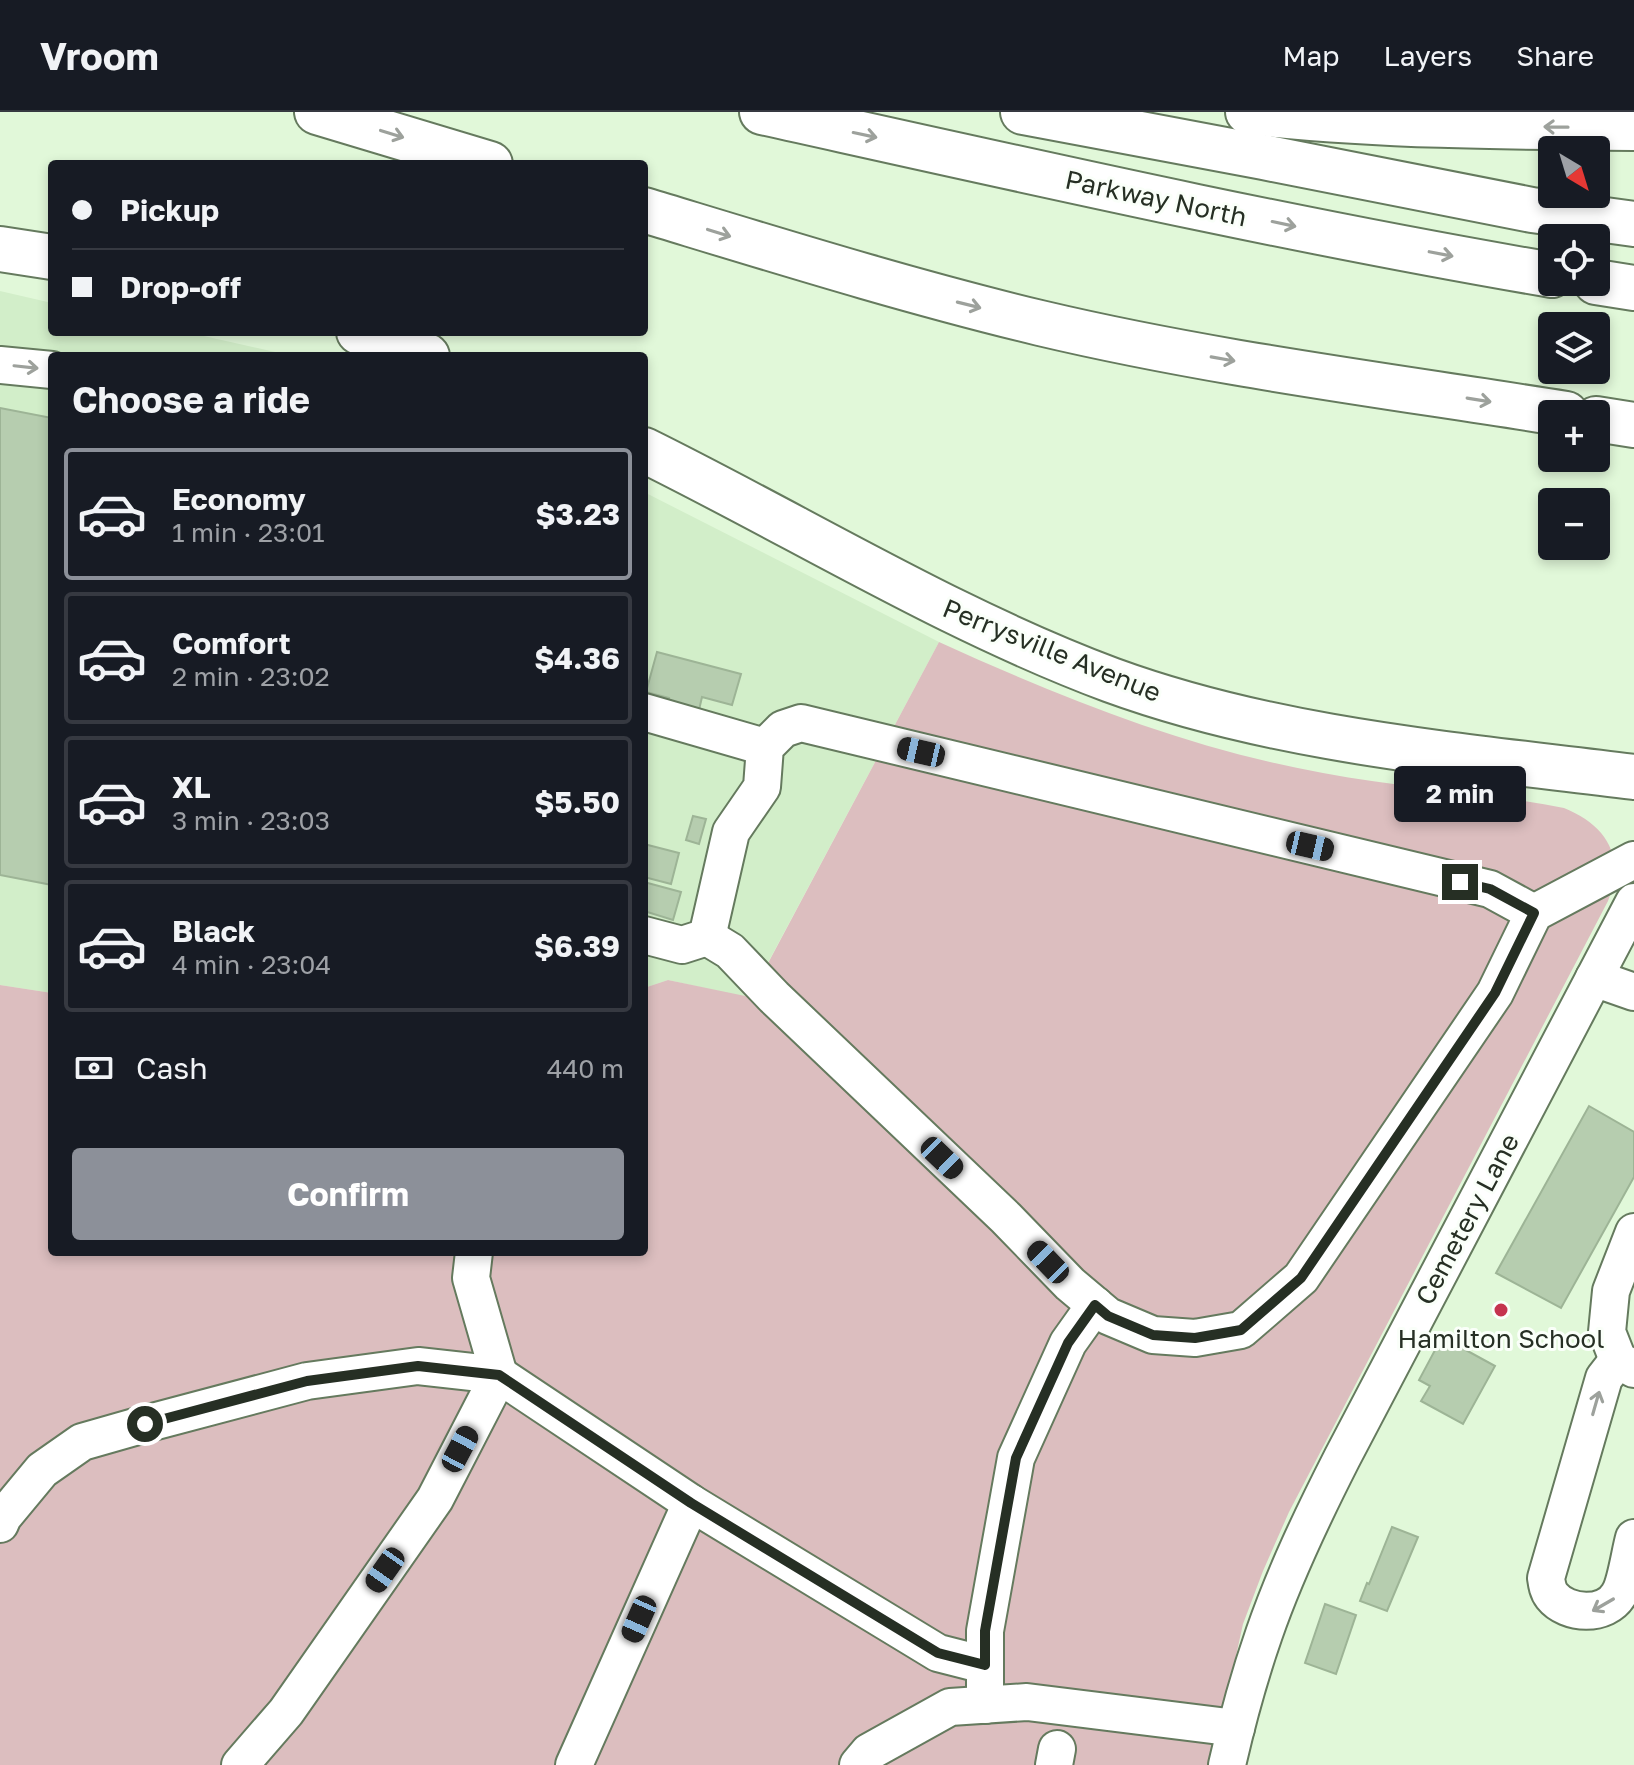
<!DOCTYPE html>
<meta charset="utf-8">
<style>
:root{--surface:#171b24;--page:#20242c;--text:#f1f3f6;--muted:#9ea1a6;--line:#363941;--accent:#8c9099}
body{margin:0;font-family:"Golos Text",sans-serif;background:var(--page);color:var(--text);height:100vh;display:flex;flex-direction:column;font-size:30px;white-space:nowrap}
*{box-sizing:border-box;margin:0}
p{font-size:26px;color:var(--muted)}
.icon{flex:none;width:44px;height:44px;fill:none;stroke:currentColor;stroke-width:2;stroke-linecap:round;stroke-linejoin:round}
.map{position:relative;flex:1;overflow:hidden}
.side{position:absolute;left:48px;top:240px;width:600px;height:904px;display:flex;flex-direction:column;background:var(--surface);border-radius:8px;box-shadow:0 4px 12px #0003}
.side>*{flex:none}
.banner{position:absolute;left:48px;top:48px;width:600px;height:176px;border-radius:8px;box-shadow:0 4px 12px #0003;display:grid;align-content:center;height:176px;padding:0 24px;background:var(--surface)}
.needle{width:52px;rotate:142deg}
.tools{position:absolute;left:1538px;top:24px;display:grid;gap:16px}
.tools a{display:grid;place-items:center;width:72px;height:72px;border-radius:8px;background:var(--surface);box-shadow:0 4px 12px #0003;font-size:40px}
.end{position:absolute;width:36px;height:36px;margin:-18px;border:10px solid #262f24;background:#fff;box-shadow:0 0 0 4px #fff}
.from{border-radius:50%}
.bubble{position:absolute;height:56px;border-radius:8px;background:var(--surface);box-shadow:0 4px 12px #0003;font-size:26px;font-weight:700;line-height:56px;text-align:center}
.car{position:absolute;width:24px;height:48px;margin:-24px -12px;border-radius:10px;box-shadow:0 0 6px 2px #0007;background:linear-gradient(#222 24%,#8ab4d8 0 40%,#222 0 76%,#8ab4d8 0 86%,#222 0)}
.banner b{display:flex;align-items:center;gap:28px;height:76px;font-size:30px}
.banner b+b{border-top:2px solid var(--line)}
.banner i{width:20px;height:20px;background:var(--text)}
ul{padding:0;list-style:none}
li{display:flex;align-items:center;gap:24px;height:132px;margin:0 16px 12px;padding:0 8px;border:4px solid var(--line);border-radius:8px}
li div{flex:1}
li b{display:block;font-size:30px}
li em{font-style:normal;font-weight:700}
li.selected{border-color:var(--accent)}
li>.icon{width:72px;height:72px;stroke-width:1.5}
h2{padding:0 24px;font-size:36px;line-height:96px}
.pay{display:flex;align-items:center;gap:20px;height:88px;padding:0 24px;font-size:30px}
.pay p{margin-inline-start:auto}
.cta{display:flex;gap:16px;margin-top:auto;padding:16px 24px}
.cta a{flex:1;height:92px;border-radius:8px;background:var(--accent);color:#fff;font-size:32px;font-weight:700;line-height:92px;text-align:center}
header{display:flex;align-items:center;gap:48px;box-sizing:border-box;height:112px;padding:0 40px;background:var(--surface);border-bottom:2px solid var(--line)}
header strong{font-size:38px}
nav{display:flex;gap:44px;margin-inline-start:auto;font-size:28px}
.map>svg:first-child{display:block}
.built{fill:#d2eec9}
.green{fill:#dcbebf}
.building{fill:#b6cdaf;stroke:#9db496;stroke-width:2}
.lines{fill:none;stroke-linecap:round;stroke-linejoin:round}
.minor-casing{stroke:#657a5e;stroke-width:40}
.major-casing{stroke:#657a5e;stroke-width:48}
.highway-casing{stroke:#657a5e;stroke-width:48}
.minor{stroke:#fff;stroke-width:36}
.major{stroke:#fff;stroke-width:44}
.highway{stroke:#fff;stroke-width:44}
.oneway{stroke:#9da19c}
.route{stroke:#262f24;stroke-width:10}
.poi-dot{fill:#c5344f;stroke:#fafff9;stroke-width:3}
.labels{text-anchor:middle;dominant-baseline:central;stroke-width:6;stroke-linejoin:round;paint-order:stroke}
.street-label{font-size:26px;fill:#262f24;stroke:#fafff9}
.poi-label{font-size:26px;fill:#262f24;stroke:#fafff9}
</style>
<header>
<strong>Vroom</strong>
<nav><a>Map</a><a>Layers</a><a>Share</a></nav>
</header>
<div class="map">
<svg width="1634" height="1653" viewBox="0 0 1634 1653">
<rect width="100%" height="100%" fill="#e1f8d9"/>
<g class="built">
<polygon points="0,179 52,191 52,220 186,220 293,244 52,244 52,881 0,873"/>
<polygon points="644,380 939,530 749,886 668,868 644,876"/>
</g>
<path class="green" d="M939,530C1062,586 1189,637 1323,661C1403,676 1484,680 1564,696C1606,713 1626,744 1608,789L1289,1400L1263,1459L1243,1512L1212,1653H0V873L52,881V1140H644V876L668,868L750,885Z"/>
<g class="building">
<polygon points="0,296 52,306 52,773 0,763"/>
<polygon points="657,540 741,562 732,593 702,585 699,598 668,590 669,586 646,580"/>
<polygon points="693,704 706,707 699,732 686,728"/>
<polygon points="644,732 679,741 671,772 644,765"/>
<polygon points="644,770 681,780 673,808 644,799"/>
<polygon points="1589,994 1634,1020 1634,1065 1561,1196 1496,1161"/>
<polygon points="1442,1225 1495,1254 1463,1312 1421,1289 1430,1274 1419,1268"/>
<polygon points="1392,1415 1418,1425 1387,1499 1360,1489 1367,1471 1369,1472"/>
<polygon points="1325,1492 1356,1503 1336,1562 1305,1551"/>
</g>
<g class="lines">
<defs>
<g id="minor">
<polyline points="0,253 52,258"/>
<polyline points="644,600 765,635"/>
<polyline points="644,823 682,833 707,825 731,720 762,675 765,635 783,617 801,611 1490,777 1534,801"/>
<polyline points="707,825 730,839 774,885 1006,1106 1070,1172 1108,1204 1153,1223 1195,1226 1241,1218 1301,1166 1495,881 1534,801 1634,748"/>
<polyline points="1594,866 1634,880"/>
<polyline points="1634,1120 1611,1179 1607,1220 1618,1248 1634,1257"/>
<path d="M1618,1248L1604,1266L1546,1466C1547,1473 1548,1479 1552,1484C1567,1503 1606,1505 1619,1482C1626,1471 1630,1440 1634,1426"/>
<polyline points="0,1412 3,1405 42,1358 82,1330 145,1312 307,1269 418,1254 499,1263 691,1391 938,1541 985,1553"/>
<polyline points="985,1593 985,1519 1016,1346 1068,1231 1095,1193"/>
<polyline points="240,1653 286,1600 435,1387 499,1263 471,1166 474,1140"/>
<polyline points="574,1653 691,1391"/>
<polyline points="858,1653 869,1640 950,1595 1027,1590 1236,1616"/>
<polyline points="1054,1653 1057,1637"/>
<path d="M1227,1653C1237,1609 1249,1565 1264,1522C1285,1461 1313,1403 1342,1346L1634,790"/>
</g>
<g id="major">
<polyline points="0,137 52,145"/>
<polyline points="359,220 427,244"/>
<path d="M644,338C800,415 948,507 1111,568C1278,629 1459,643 1634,665"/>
</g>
<g id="highway">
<polyline points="317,0 490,52"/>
<path d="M762,0C1024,58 1287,118 1552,163"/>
<polyline points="1023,0 1263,45 1532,98 1634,112"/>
<path d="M1248,0C1376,14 1505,15 1634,16"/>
<path d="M644,98C776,138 907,179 1040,211C1213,252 1391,274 1566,302"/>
<polyline points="1596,170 1634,176"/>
<polyline points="1596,307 1634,313"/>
</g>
</defs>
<use href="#minor" class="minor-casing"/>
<use href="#major" class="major-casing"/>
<use href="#highway" class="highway-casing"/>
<use href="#minor" class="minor"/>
<use href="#major" class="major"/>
<use href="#highway" class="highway"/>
</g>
<defs><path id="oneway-shaft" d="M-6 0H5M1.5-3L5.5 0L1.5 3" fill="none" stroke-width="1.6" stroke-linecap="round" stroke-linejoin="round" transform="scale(2)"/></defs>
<g class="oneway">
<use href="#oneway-shaft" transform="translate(1556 15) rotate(-179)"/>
<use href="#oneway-shaft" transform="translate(392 22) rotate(17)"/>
<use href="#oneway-shaft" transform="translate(865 23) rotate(12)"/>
<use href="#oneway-shaft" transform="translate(1284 112) rotate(12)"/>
<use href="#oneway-shaft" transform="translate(719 121) rotate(17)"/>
<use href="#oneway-shaft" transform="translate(1441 142) rotate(11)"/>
<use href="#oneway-shaft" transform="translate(969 193) rotate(14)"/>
<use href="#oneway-shaft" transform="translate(1223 247) rotate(10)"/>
<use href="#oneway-shaft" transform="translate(26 255) rotate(6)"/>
<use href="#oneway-shaft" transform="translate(1479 288) rotate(9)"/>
<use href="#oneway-shaft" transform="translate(1596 1291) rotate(-74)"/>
<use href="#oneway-shaft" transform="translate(1603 1493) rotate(150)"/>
</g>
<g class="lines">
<polyline class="route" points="145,1312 307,1269 418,1254 499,1263 691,1391 938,1541 985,1553 985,1519 1016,1346 1068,1231 1095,1193 1108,1204 1153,1223 1195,1226 1241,1218 1301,1166 1495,881 1534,801 1490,777 1460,770"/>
</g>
<circle class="poi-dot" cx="1501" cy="1198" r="8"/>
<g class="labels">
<g class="street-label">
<text transform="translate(1156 86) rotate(12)">Parkway North</text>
<text transform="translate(1052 538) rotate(22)">Perrysville Avenue</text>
<text transform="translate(1467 1107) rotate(-62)">Cemetery Lane</text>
</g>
<g class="poi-label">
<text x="1501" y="1226">Hamilton School</text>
</g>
</g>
</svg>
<div class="tools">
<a><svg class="needle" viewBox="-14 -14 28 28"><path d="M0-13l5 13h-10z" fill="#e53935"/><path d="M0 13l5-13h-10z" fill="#9ea1a6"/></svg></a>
<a><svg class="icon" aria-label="locate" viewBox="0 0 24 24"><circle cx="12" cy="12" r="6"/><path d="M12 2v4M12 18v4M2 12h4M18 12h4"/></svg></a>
<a><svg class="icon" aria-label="layers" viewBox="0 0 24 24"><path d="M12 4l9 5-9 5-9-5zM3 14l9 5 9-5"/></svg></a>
<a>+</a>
<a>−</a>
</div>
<i class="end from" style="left:145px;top:1312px"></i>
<i class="end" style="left:1460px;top:770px"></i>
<div class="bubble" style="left:1394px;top:654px;width:132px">2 min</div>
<i class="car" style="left:921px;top:640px;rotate:283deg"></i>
<i class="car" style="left:1310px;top:734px;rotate:103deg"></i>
<i class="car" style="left:942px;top:1046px;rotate:134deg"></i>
<i class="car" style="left:1048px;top:1150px;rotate:316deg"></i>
<i class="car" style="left:460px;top:1337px;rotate:28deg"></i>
<i class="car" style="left:385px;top:1458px;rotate:215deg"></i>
<i class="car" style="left:639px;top:1507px;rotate:204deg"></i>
<div class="banner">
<b><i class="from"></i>Pickup</b>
<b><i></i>Drop-off</b>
</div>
<section class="side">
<h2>Choose a ride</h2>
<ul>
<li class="selected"><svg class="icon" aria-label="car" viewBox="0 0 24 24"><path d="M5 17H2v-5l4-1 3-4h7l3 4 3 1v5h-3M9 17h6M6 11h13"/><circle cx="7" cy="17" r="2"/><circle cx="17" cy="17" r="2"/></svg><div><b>Economy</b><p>1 min · 23:01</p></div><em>$3.23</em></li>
<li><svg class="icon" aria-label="car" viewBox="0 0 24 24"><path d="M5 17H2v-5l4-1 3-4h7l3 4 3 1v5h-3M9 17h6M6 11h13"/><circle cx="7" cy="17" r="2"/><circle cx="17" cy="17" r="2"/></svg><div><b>Comfort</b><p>2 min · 23:02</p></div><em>$4.36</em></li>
<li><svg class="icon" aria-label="car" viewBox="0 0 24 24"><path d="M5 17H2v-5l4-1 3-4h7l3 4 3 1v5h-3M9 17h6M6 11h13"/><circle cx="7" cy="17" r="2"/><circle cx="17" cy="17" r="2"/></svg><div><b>XL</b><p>3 min · 23:03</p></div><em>$5.50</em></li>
<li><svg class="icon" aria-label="car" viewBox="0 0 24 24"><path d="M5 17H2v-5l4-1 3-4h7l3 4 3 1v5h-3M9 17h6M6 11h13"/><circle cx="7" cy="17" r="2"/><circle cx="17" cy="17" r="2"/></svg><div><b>Black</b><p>4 min · 23:04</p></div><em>$6.39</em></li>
</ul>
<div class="pay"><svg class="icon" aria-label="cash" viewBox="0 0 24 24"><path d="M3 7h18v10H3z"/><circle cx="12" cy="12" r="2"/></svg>Cash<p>440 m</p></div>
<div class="cta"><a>Confirm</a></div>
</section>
</div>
